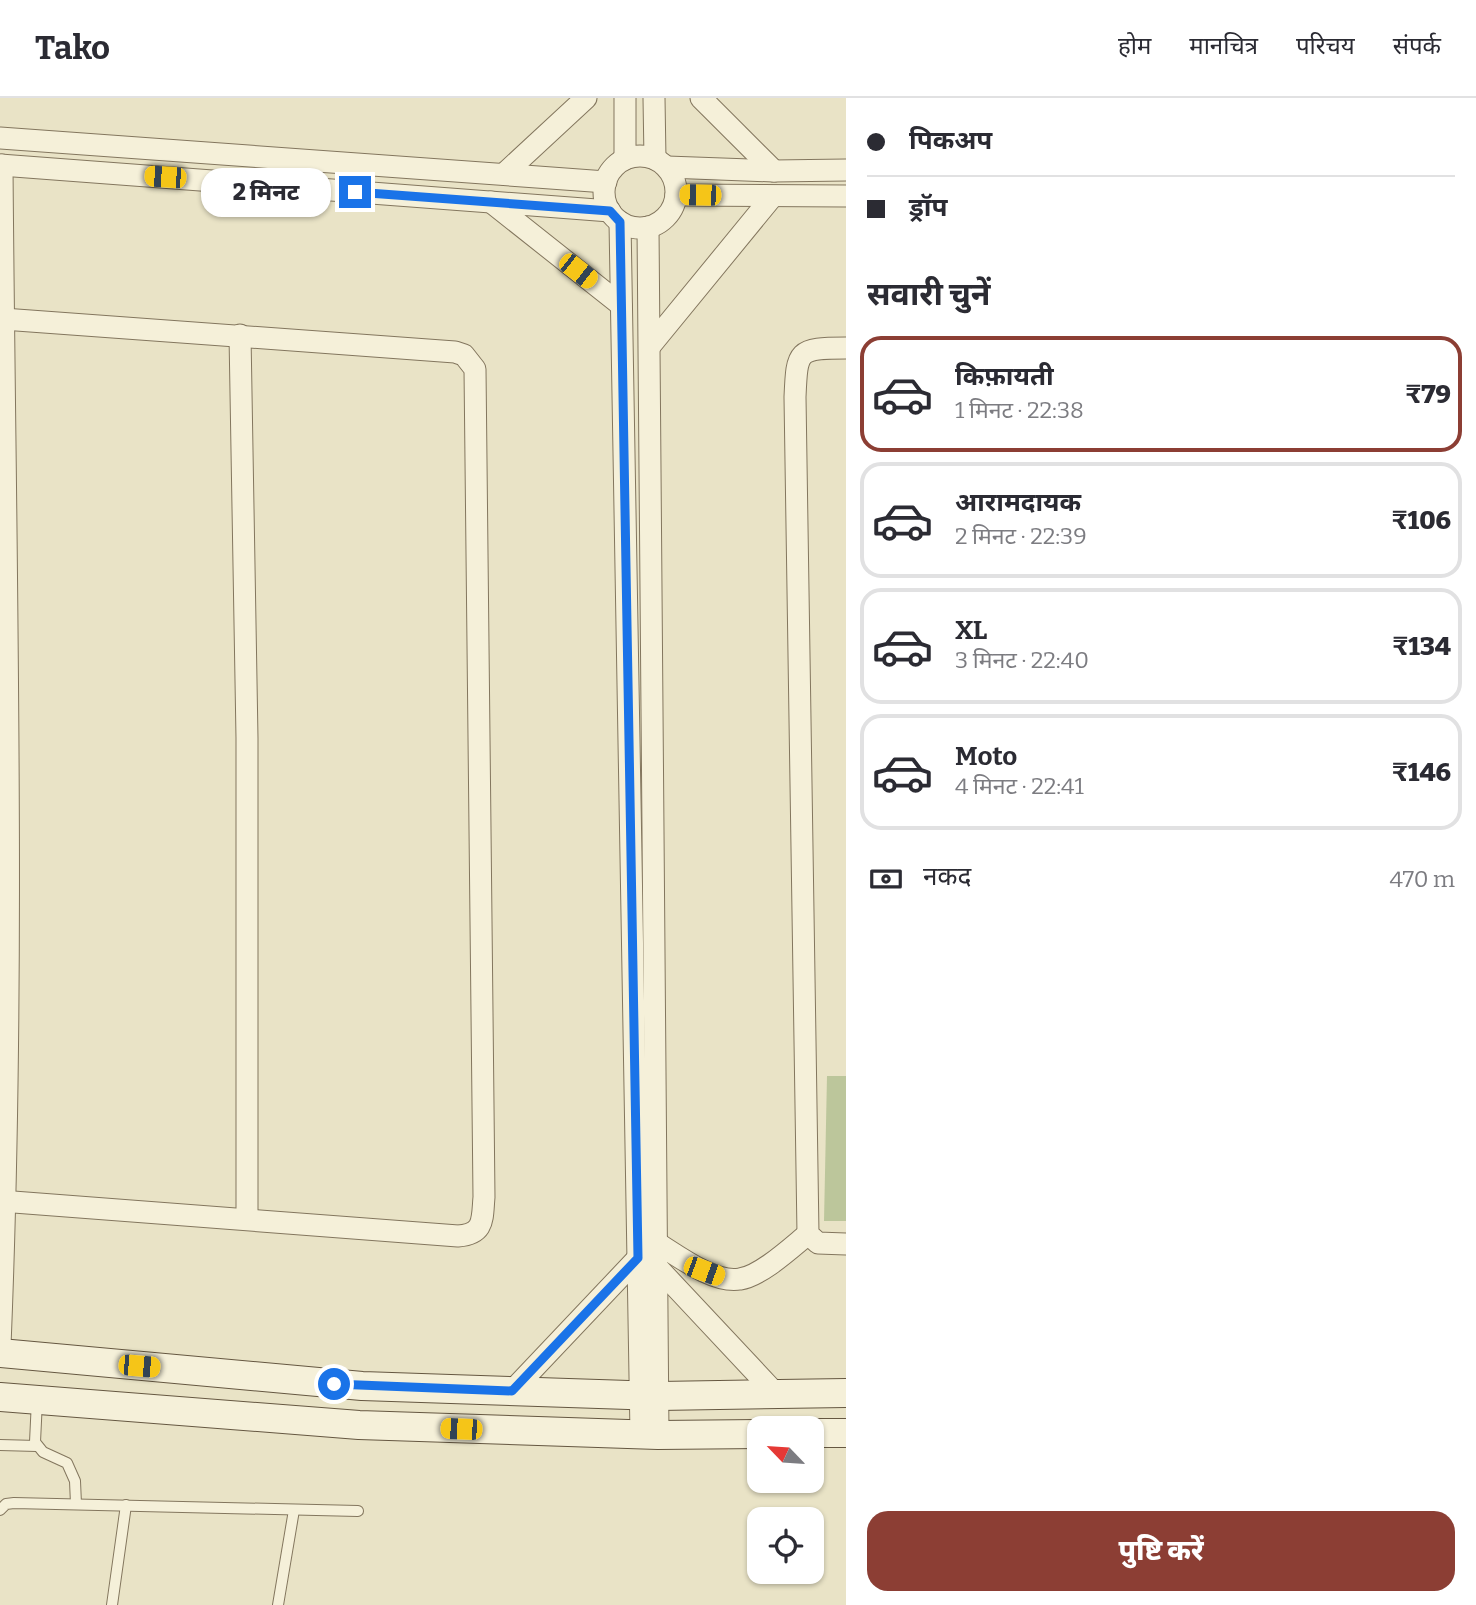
<!DOCTYPE html>
<html lang="hi">
<meta charset="utf-8">
<style>
:root{--surface:#fff;--page:#f7f7f7;--text:#2b2b33;--muted:#7c7c81;--line:#e1e1e2;--accent:#8c3e34}
body{margin:0;font-family:Bitter,"Noto Sans Devanagari",serif;background:var(--page);color:var(--text);height:100vh;display:flex;flex-direction:column;font-size:26px;white-space:nowrap}
*{box-sizing:border-box;margin:0}
p{font-size:23px;color:var(--muted)}
.icon{flex:none;width:38px;height:38px;fill:none;stroke:currentColor;stroke-width:2;stroke-linecap:round;stroke-linejoin:round}
.map{position:relative;flex:1;overflow:hidden}
.side{display:flex;flex-direction:column;background:var(--surface);width:630px}
.side>*{flex:none}
.hud{display:grid;align-content:center;height:154px;padding:0 21px;background:var(--surface)}
.needle{width:46px;rotate:295deg}
.buttons{position:absolute;left:747px;top:1318px;display:grid;gap:14px}
.buttons a{display:grid;place-items:center;width:77px;height:77px;border-radius:14px;background:var(--surface);box-shadow:0 2px 5px #0004;font-size:35px}
.end{position:absolute;width:32px;height:32px;margin:-16px;border:9px solid #1a73e8;background:#fff;box-shadow:0 0 0 4px #fff}
.from{border-radius:50%}
.bubble{position:absolute;height:49px;border-radius:21px;background:var(--surface);box-shadow:0 2px 5px #0004;font-size:23px;font-weight:800;line-height:49px;text-align:center}
.car{position:absolute;width:21px;height:42px;margin:-21px -10px;border-radius:9px;box-shadow:0 0 5px 2px #0007;background:linear-gradient(#f5c518 24%,#345 0 40%,#f5c518 0 76%,#345 0 86%,#f5c518 0)}
.hud b{display:flex;align-items:center;gap:24px;height:66px;font-size:26px}
.hud b+b{border-top:2px solid var(--line)}
.hud i{width:18px;height:18px;background:var(--text)}
ul{padding:0;list-style:none}
li{display:flex;align-items:center;gap:21px;height:116px;margin:0 14px 10px;padding:0 7px;border:4px solid var(--line);border-radius:21px}
li div{flex:1}
li b{display:block;font-size:26px}
li em{font-style:normal;font-weight:800}
li.on{border-color:var(--accent)}
li>.icon{width:63px;height:63px;stroke-width:1.5}
h2{padding:0 21px;font-size:32px;line-height:84px}
.pay{display:flex;align-items:center;gap:18px;height:77px;padding:0 21px;font-size:26px}
.pay p{margin-inline-start:auto}
.primary-button{display:flex;gap:14px;margin-top:auto;padding:14px 21px}
.primary-button a{flex:1;height:80px;border-radius:21px;background:var(--accent);color:#fff;font-size:28px;font-weight:800;line-height:80px;text-align:center}
header{display:flex;align-items:center;gap:42px;box-sizing:border-box;height:98px;padding:0 35px;background:var(--surface);border-bottom:2px solid var(--line)}
header strong{font-size:33px}
nav{display:flex;gap:38px;margin-inline-start:auto;font-size:24px}
main{display:flex;flex:1;min-height:0}
.map>svg:first-child{display:block}
.green{fill:#bcc69b}
.lines{fill:none;stroke-linecap:round;stroke-linejoin:round}
.lane-casing{stroke:#83765e;stroke-width:12}
.street-casing{stroke:#83765e;stroke-width:23}
.secondary-casing{stroke:#655741;stroke-width:30}
.lane{stroke:#f5f0d9;stroke-width:10}
.street{stroke:#f5f0d9;stroke-width:21}
.secondary{stroke:#f5f0d9;stroke-width:28}
.route{stroke:#1a73e8;stroke-width:9}
</style>
<header>
<strong>Tako</strong>
<nav><a>होम</a><a>मानचित्र</a><a>परिचय</a><a>संपर्क</a></nav>
</header>
<main>
<div class="map">
<svg width="846" height="1507" viewBox="0 0 846 1507">
<rect width="100%" height="100%" fill="#e9e3c6"/>
<polygon class="green" points="827,978 846,978 846,1123 824,1123"/>
<g class="lines">
<defs>
<g id="lane">
<polyline points="37,1302 35,1344 43,1354 67,1365 75,1383 76,1406"/>
<polyline points="0,1347 37,1348"/>
<polyline points="0,1412 6,1406 14,1405 358,1413"/>
<polyline points="112,1507 126,1407"/>
<polyline points="278,1507 294,1412"/>
</g>
<g id="street">
<polyline points="625,0 625,61"/>
<polyline points="654,0 655,61"/>
<polyline points="701,0 774,73"/>
<polyline points="0,40 606,84"/>
<circle cx="640" cy="94" r="36"/>
<polyline points="0,67 610,113"/>
<polyline points="667,69 774,73 846,72"/>
<polyline points="504,76 586,0"/>
<polyline points="676,97 846,98"/>
<polyline points="491,104 621,207"/>
<polyline points="620,124 641,1336"/>
<polyline points="648,129 658,1337"/>
<polyline points="240,237 247,640 247,1120"/>
<polyline points="650,248 772,99"/>
<path d="M846,250C797,250 797,252 795,299L808,1136L818,1145L846,1146"/>
<path d="M0,1103L458,1138C485,1136 482,1121 484,1099L475,271L464,257L455,254L3,221"/>
<path d="M657,1145C678,1158 715,1186 740,1181C761,1178 792,1149 808,1136"/>
<polyline points="657,1169 776,1296"/>
<path d="M0,1248C16,855 5,461 2,67"/>
<polyline points="512,1293 638,1160"/>
</g>
<g id="secondary">
<polyline points="0,1255 362,1288 659,1298 846,1295"/>
<polyline points="0,1299 359,1327 658,1337 760,1336"/>
<polyline points="812,1335 846,1335"/>
</g>
</defs>
<use href="#lane" class="lane-casing"/>
<use href="#street" class="street-casing"/>
<use href="#secondary" class="secondary-casing"/>
<use href="#lane" class="lane"/>
<use href="#street" class="street"/>
<use href="#secondary" class="secondary"/>
</g>
<g class="lines">
<polyline class="route" points="334,1286 512,1293 638,1160 620,124 610,113 355,94"/>
</g>
</svg>
<div class="buttons">
<a><svg class="needle" viewBox="-14 -14 28 28"><path d="M0-13l5 13h-10z" fill="#e53935"/><path d="M0 13l5-13h-10z" fill="#7c7c81"/></svg></a>
<a><svg class="icon" aria-label="locate" viewBox="0 0 24 24"><circle cx="12" cy="12" r="6"/><path d="M12 2v4M12 18v4M2 12h4M18 12h4"/></svg></a>
</div>
<i class="end from" style="left:334px;top:1286px"></i>
<i class="end" style="left:355px;top:94px"></i>
<div class="bubble" style="left:201px;top:70px;width:130px">2 मिनट</div>
<i class="car" style="left:165px;top:79px;rotate:274deg"></i>
<i class="car" style="left:700px;top:97px;rotate:271deg"></i>
<i class="car" style="left:578px;top:173px;rotate:128deg"></i>
<i class="car" style="left:704px;top:1173px;rotate:110deg"></i>
<i class="car" style="left:139px;top:1268px;rotate:95deg"></i>
<i class="car" style="left:461px;top:1331px;rotate:272deg"></i>
</div>
<section class="side">
<div class="hud">
<b><i class="from"></i>पिकअप</b>
<b><i></i>ड्रॉप</b>
</div>
<h2>सवारी चुनें</h2>
<ul>
<li class="on"><svg class="icon" aria-label="car" viewBox="0 0 24 24"><path d="M5 17H2v-5l4-1 3-4h7l3 4 3 1v5h-3M9 17h6M6 11h13"/><circle cx="7" cy="17" r="2"/><circle cx="17" cy="17" r="2"/></svg><div><b>किफ़ायती</b><p>1 मिनट · 22:38</p></div><em>₹79</em></li>
<li><svg class="icon" aria-label="car" viewBox="0 0 24 24"><path d="M5 17H2v-5l4-1 3-4h7l3 4 3 1v5h-3M9 17h6M6 11h13"/><circle cx="7" cy="17" r="2"/><circle cx="17" cy="17" r="2"/></svg><div><b>आरामदायक</b><p>2 मिनट · 22:39</p></div><em>₹106</em></li>
<li><svg class="icon" aria-label="car" viewBox="0 0 24 24"><path d="M5 17H2v-5l4-1 3-4h7l3 4 3 1v5h-3M9 17h6M6 11h13"/><circle cx="7" cy="17" r="2"/><circle cx="17" cy="17" r="2"/></svg><div><b>XL</b><p>3 मिनट · 22:40</p></div><em>₹134</em></li>
<li><svg class="icon" aria-label="car" viewBox="0 0 24 24"><path d="M5 17H2v-5l4-1 3-4h7l3 4 3 1v5h-3M9 17h6M6 11h13"/><circle cx="7" cy="17" r="2"/><circle cx="17" cy="17" r="2"/></svg><div><b>Moto</b><p>4 मिनट · 22:41</p></div><em>₹146</em></li>
</ul>
<div class="pay"><svg class="icon" aria-label="cash" viewBox="0 0 24 24"><path d="M3 7h18v10H3z"/><circle cx="12" cy="12" r="2"/></svg>नकद<p>470 m</p></div>
<div class="primary-button"><a>पुष्टि करें</a></div>
</section>
</main>
